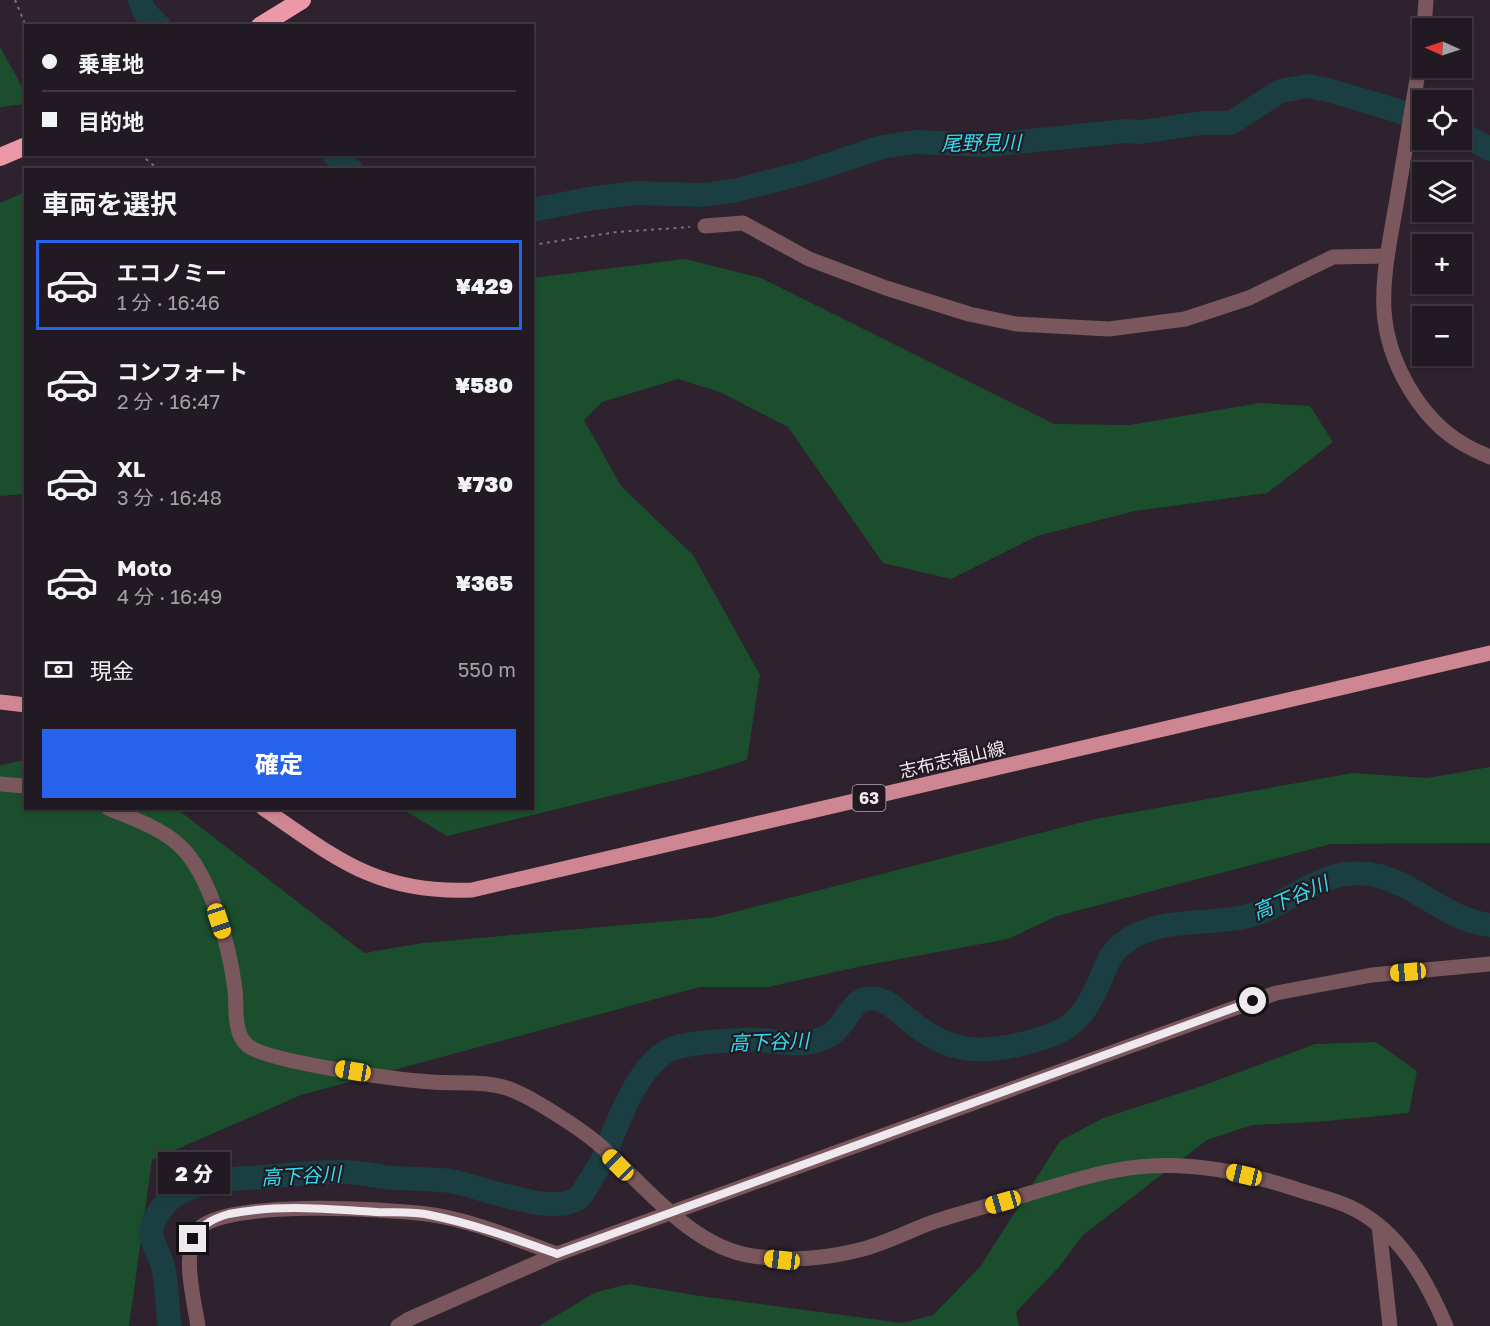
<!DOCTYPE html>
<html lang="ja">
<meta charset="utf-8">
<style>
:root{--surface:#221a22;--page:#2e272f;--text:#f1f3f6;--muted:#a2a1a5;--line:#3f3840;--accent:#2563eb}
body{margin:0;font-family:"Golos Text","Noto Sans JP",sans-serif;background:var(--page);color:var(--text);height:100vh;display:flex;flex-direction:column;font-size:22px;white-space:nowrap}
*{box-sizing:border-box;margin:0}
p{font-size:20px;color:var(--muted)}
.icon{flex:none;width:33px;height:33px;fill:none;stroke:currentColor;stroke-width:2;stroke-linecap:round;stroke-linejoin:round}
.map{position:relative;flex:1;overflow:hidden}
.drawer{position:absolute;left:24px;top:168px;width:510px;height:642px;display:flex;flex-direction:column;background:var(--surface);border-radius:0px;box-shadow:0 2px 4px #0004,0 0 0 2px var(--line)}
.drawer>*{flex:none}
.guide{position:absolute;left:24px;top:24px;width:510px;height:132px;border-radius:0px;box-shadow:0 2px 4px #0004,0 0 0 2px var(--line);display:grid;align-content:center;height:132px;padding:0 18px;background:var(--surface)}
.needle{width:39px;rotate:273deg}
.buttons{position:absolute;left:1412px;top:18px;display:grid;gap:12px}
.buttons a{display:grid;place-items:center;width:60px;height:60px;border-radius:0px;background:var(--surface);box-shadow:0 2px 4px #0004,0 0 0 2px var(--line);font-size:30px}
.end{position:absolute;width:27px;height:27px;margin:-14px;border:8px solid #efe8ef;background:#111;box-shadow:0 0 0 3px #111}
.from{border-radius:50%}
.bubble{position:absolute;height:42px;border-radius:0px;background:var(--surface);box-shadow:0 2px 4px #0004,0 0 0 2px var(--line);font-size:20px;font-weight:800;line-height:42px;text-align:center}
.car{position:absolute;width:18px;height:36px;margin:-18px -9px;border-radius:8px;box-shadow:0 0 4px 2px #0007;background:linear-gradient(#f5c518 24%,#345 0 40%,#f5c518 0 76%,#345 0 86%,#f5c518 0)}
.guide b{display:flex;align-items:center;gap:21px;height:57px;font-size:22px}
.guide b+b{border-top:2px solid var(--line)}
.guide i{width:15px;height:15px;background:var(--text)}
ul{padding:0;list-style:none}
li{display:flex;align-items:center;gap:18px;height:90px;margin:0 12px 9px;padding:0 6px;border:3px solid transparent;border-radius:0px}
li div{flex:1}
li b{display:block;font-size:22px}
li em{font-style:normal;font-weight:800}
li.selected{border-color:var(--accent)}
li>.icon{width:54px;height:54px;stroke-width:1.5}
h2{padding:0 18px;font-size:27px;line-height:72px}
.pay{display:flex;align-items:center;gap:15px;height:66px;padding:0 18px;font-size:22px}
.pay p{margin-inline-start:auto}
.cta{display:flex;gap:12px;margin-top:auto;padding:12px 18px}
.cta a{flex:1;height:69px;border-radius:0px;background:var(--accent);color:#fff;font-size:24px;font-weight:800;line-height:69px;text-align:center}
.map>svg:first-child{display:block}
.green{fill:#1a4e2d}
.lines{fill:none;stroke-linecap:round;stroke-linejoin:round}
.river{stroke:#1b3e42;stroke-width:24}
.path{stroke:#7c737c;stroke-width:2;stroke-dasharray:3 4.5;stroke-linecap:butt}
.minor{stroke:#7a575c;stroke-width:15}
.major{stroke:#cd8692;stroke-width:15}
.highway{stroke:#ed98a7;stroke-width:18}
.route{stroke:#efe8ef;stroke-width:8}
.labels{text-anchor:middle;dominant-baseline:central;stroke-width:4.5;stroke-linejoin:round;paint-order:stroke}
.shield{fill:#231923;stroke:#b2aab2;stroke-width:1.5}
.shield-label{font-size:16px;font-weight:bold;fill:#efe8ef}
.street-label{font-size:18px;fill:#efe8ef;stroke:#231923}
.water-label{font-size:20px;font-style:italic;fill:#2eddef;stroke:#231923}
</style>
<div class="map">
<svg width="1490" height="1326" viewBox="0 0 1490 1326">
<rect width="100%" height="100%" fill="#2d222d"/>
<g class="green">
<polygon points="0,47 25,92 25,104 0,107"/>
<polygon points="25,192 25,494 0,496 0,203"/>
<polygon points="685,259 761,278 1054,424 1130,425 1259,403 1310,406 1333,442 1267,493 1135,511 1037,536 951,579 883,563 788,427 720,392 678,379 602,402 584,420 621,486 693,555 760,675 747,760 700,774 447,836 402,809 532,808 533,278"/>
<polygon points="25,760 26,808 177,809 364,953 422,943 715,917 1095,819 1353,773 1427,778 1490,767 1490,843 1331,844 1057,916 1008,939 862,966 768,987 700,987 301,1095 152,1160 129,1326 0,1326 0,765"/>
<polygon points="1376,1042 1417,1071 1409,1113 1316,1122 1252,1125 1207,1140 1083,1235 1059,1267 1016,1312 1019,1326 539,1326 596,1292 629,1284 700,1296 902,1323 933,1315 980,1267 1060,1141 1103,1118 1199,1087 1315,1044"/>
</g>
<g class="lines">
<g class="river">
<polyline points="140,0 144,11 159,26"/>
<polyline points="1461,134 1490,149"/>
<polyline points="334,154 351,170"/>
<polyline points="532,210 589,199 634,193 704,195 737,190 810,171 882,147 915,142 989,145 1126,131 1141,132 1201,123 1231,123 1280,91 1308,86 1328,90 1422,118"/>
<path d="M170,1326C166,1307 168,1280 162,1263C158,1250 147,1237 153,1224C157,1212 168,1199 179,1193C203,1179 236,1179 263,1177C290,1175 318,1171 345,1172C362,1172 378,1177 395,1178C413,1179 432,1179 450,1181C480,1186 557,1219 581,1196C589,1181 600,1167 606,1152C618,1121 636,1072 664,1053C680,1042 720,1041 740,1040C764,1037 788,1047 811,1042C820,1040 830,1036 836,1030C849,1018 854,994 877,999C889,1001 900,1013 909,1020C943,1049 974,1055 1017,1045C1068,1033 1081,1025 1102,976C1106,965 1112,951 1122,944C1156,917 1200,925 1239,918C1290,910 1320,861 1379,876C1418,886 1449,921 1490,925"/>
</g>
<g class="path">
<polyline points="15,0 26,26"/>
<polyline points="140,154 159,170"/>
<polyline points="532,245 617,232 690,227"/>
</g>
<g class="minor">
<polyline points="1424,28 1426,0"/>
<path d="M1422,49C1414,97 1406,145 1398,193C1392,231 1382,271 1384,310C1387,361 1420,420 1465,445C1473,450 1482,453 1490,457"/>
<polyline points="705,226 743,223 809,259 886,288 969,314 1016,324 1109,329 1185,319 1249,298 1333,257 1387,256"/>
<polyline points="0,784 26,786"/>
<path d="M108,808C132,818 161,828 180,846C211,875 230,949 235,990C237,1008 233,1032 247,1045C266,1062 400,1080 431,1082C457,1084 488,1080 512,1090C533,1098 579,1128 596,1142C643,1182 689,1247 753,1256C789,1261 825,1259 859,1250C885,1244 910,1230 936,1221C967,1211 999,1203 1031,1193C1070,1182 1109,1168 1150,1166C1199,1163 1250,1174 1296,1189C1313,1195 1333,1199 1350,1207C1399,1230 1426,1279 1446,1326"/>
<polyline points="1379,1226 1390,1326"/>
<path d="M198,1326C194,1301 182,1255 196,1232C217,1198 388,1209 427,1214C472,1220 515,1239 557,1254"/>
<polyline points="398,1326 409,1319 557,1254 1276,993 1372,975 1490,964"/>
</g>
<g class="major">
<polyline points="0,702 26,705"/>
<path d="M263,808C337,859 378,894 472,890L1490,653"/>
</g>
<g class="highway">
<polyline points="260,26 302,0"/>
<polyline points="0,157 26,146"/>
</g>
</g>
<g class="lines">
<path class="route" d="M193,1239C200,1225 214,1218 229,1214C277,1204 328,1209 376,1212C393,1213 413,1211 430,1215C474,1224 515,1239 557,1254L1253,1001"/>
</g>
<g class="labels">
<rect class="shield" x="852.5" y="785" width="33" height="26" rx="4.5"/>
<g class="shield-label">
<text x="869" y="798">63</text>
</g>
<g class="street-label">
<text transform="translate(952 759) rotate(-13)">志布志福山線</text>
</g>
<g class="water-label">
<text transform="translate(981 142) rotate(-1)">尾野見川</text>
<text transform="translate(1290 897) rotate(-23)">高下谷川</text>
<text transform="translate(769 1041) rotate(-2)">高下谷川</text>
<text transform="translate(301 1175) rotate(-3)">高下谷川</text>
</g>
</g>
</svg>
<div class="buttons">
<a><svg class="needle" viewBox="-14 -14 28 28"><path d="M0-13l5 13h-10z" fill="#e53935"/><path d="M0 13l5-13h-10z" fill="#a2a1a5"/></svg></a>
<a><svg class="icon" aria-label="locate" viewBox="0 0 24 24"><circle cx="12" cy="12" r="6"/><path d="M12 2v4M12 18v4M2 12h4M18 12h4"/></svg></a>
<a><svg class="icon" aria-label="layers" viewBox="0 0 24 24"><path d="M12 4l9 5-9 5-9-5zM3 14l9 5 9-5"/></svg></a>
<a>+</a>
<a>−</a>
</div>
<i class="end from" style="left:1253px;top:1001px"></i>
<i class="end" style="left:193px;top:1239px"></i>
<div class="bubble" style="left:158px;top:1152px;width:72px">2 分</div>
<i class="car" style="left:219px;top:921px;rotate:162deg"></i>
<i class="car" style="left:1408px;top:972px;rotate:265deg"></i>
<i class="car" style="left:353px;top:1071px;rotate:280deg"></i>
<i class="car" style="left:618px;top:1165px;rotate:315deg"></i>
<i class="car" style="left:1244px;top:1175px;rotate:283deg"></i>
<i class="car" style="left:1003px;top:1202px;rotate:254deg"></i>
<i class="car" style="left:782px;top:1260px;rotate:277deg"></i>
<div class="guide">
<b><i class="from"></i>乗車地</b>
<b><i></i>目的地</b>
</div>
<section class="drawer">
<h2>車両を選択</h2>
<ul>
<li class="selected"><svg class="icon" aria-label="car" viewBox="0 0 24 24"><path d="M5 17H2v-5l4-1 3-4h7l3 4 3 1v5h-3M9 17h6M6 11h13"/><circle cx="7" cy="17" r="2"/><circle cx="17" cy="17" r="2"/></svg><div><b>エコノミー</b><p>1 分 · 16:46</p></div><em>¥429</em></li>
<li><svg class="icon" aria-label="car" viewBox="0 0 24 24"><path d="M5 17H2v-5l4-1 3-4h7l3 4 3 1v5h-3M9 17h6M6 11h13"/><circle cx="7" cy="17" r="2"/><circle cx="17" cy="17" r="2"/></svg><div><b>コンフォート</b><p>2 分 · 16:47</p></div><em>¥580</em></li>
<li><svg class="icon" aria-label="car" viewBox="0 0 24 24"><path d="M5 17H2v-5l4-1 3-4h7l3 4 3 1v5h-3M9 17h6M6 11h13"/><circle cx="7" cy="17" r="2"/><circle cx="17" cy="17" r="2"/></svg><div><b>XL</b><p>3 分 · 16:48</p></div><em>¥730</em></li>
<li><svg class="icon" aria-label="car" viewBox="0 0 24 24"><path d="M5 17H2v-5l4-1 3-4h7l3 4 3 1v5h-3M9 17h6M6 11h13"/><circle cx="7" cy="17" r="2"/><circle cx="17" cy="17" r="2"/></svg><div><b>Moto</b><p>4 分 · 16:49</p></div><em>¥365</em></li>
</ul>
<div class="pay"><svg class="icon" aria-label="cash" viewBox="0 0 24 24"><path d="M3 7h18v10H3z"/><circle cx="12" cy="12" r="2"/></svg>現金<p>550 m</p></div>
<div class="cta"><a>確定</a></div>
</section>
</div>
